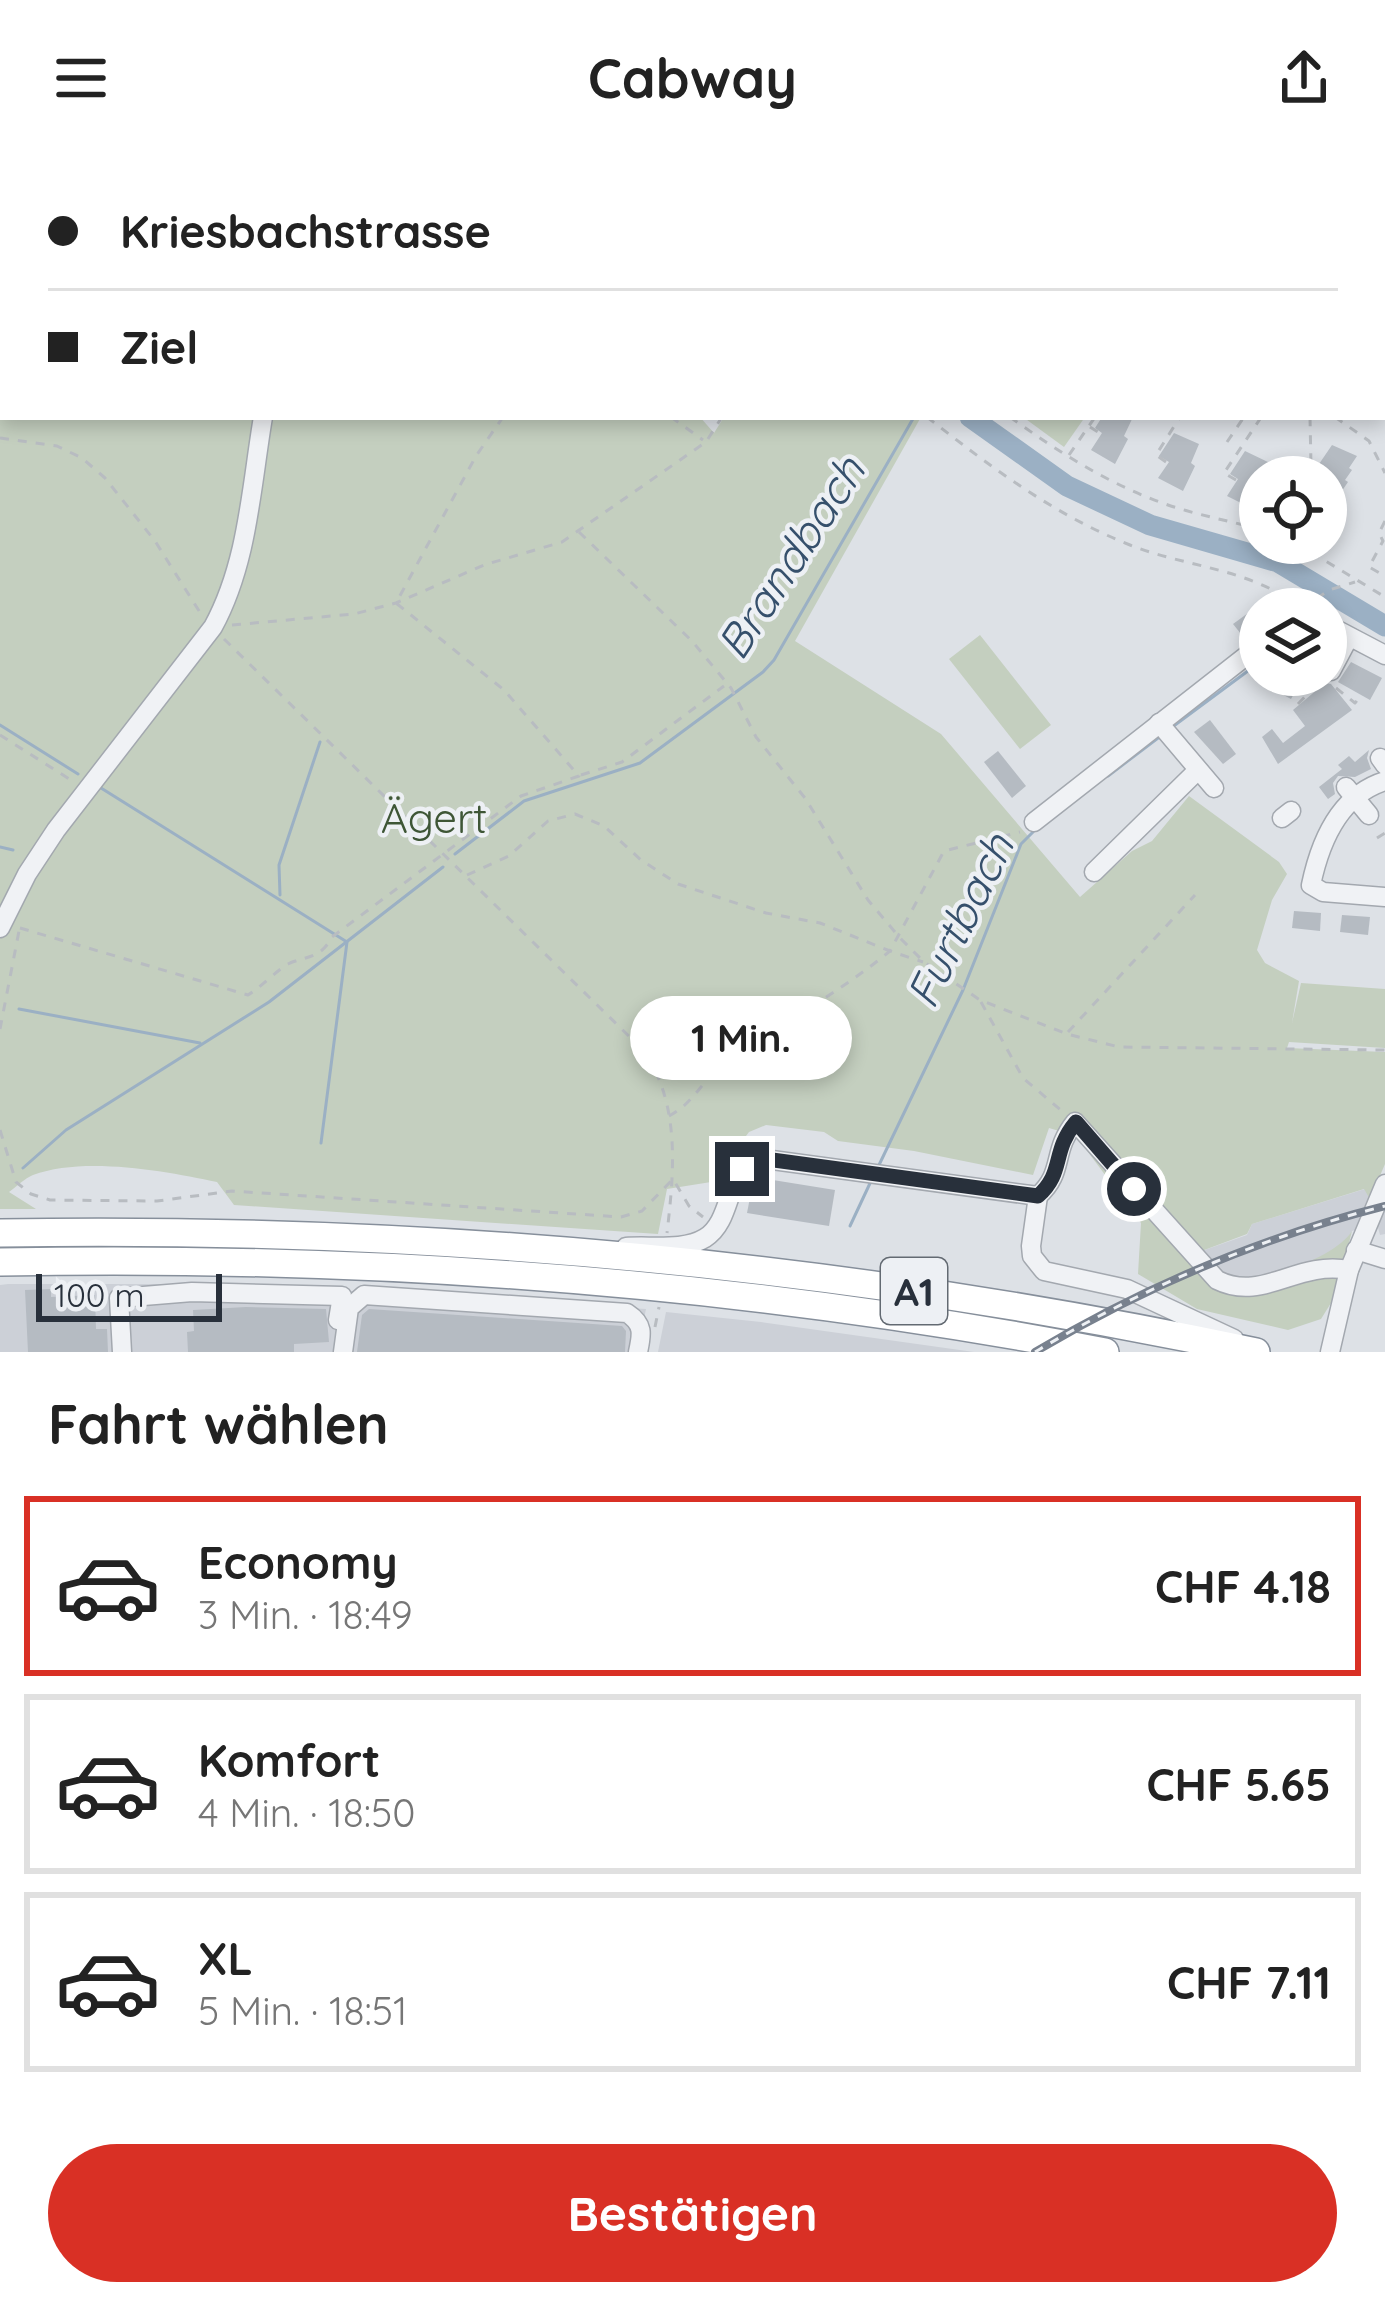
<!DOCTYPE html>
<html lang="de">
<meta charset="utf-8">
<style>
:root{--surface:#fff;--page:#f6f6f6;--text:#222;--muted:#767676;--line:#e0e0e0;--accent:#d93025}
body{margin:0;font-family:Quicksand,sans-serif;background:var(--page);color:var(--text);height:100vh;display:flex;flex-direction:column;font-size:45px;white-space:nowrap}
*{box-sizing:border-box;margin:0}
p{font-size:39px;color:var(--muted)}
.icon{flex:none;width:66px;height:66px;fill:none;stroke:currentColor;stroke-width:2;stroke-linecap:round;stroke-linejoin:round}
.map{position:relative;height:1196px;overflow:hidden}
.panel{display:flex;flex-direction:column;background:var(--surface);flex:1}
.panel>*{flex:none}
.hud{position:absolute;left:0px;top:0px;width:1386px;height:264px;box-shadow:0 6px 18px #0003;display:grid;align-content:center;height:264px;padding:0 48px;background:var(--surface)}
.tools{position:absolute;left:1239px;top:300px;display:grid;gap:24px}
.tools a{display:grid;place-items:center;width:108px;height:108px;border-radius:50%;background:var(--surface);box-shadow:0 6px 18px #0003;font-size:60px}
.scale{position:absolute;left:36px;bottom:30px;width:186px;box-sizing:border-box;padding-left:12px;border:6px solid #28303b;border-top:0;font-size:33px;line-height:42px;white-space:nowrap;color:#28303b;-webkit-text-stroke:9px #edf0f4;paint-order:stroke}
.end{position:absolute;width:54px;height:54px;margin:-27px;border:15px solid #28303b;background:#fff;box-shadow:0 0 0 6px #fff}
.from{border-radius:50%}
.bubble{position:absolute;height:84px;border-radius:42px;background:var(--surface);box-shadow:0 6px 18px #0003;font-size:39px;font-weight:700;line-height:84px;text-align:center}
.hud b{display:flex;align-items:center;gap:42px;height:114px;font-size:45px}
.hud b+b{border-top:3px solid var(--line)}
.hud i{width:30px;height:30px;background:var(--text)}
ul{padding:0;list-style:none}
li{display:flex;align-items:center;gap:36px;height:180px;margin:0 24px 18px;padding:0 24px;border:6px solid var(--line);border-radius:0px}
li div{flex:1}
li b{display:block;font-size:45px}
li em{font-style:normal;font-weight:700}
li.selected{border-color:var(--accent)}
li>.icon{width:108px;height:108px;stroke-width:1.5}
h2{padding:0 48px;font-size:54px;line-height:144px}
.primary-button{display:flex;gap:24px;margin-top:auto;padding:24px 48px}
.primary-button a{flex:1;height:138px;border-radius:72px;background:var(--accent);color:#fff;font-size:48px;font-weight:700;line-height:138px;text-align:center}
header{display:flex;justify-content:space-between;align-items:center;height:156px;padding:0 48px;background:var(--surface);font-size:54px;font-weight:700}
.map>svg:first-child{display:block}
.built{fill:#ccd0d7}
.green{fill:#c4cfbf}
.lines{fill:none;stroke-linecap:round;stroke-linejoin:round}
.stream{stroke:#9bb0c4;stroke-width:3}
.river{stroke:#9bb0c4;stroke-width:21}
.building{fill:#b5bbc2}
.minor-casing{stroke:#a3a8af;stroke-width:21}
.highway-casing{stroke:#868f9b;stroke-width:30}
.path{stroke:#b8bcc1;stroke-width:3;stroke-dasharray:9 9;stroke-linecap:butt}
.minor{stroke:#f0f2f5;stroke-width:18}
.highway{stroke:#fff;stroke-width:27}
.rail-casing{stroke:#78818e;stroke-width:8}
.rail{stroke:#edf0f4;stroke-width:3;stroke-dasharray:9;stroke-linecap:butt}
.route{stroke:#28303b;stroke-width:15}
.labels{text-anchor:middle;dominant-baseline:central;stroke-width:9;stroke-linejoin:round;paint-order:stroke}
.shield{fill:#edf0f4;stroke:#636a72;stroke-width:3}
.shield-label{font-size:39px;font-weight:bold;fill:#28303b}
.park-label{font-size:42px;fill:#3e5636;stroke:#edf0f4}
.water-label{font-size:45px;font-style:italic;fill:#36506c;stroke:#edf0f4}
</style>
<header><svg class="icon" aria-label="menu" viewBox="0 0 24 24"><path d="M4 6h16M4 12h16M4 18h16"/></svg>Cabway<svg class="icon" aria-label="share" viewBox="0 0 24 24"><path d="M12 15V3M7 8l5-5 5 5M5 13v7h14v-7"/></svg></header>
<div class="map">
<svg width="1385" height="1196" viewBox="0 0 1385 1196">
<rect width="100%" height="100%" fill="#dde1e6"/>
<g class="built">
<polygon points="1365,1033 1385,1038 1385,1078 1380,1079 1377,1068 1352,1075 1345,1087 1319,1103 1246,1125 1222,1119 1199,1096 1247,1079 1252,1068"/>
<polygon points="8,1128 230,1128 646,1153 637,1196 0,1196 0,1129"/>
<polygon points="666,1156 761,1166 974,1196 658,1196"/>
</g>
<g class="green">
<path d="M0,35L3,261H700L714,277L724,261H921L795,485L941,578L1080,741L1132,695L1152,685L1189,640L1279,706L1287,718L1272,744L1257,794L1265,807L1299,825L1292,867L1301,827L1385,833V892L1289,886L1287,892L1385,896V1008L1370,1043L1364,1033L1252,1068L1247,1078L1199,1096C1209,1106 1217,1117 1229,1121C1258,1130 1335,1102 1352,1075L1336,1139L1321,1163L1288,1174L1197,1153L1138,1118L1141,1067L1076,980L1049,972L1033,1019L914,995L838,985L824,976L766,969L749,976L711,1026L667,1033L658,1078L234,1049L217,1026C166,1015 83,1000 33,1019C25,1022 16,1031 9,1036L36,1053H0Z"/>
<polygon points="1023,261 1085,261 1064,291"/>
<polygon points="980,479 1051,569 1020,593 949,503"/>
</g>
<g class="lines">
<g class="stream">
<polyline points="1326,456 1340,446"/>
<polyline points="0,569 78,618"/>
<polyline points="1175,569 1260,506"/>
<polyline points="1108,620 1162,579"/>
<polyline points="101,632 347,786 321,987"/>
<polyline points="0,691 13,694"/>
<polyline points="455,698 524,645 640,607 763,516 774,504 914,261"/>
<polyline points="280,739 279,709 320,586"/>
<polyline points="19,853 200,887"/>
<polyline points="879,1009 963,834 1021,688 1033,676"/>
<polyline points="23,1012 66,974 269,846 443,711"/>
<polyline points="850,1070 872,1023"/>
</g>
<g class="river">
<polyline points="409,0 420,3"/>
<polyline points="970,261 1067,330 1150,369 1278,406 1385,470"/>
</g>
</g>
<g class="building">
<polygon points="1102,261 1133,261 1124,280 1128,283 1115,308 1091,294 1102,277 1095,272"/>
<polygon points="1174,277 1199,288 1191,307 1195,310 1183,335 1158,322 1169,306 1159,300"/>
<polygon points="1332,289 1357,300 1349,312 1352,314 1345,324 1348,326 1335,345 1326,338 1326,321 1322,321 1325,316 1317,311"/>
<polygon points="1245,295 1270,307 1260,321 1260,335 1249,351 1227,340 1238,323 1230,318"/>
<polygon points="1255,452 1260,459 1260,472 1245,483 1233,468"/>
<polygon points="1351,506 1382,522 1370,544 1338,526"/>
<polygon points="1276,519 1303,522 1291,543 1270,532"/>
<polygon points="1325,527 1331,528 1352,554 1278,608 1262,581 1272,573 1283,587 1305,570 1293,554"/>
<polygon points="1210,564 1236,598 1223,608 1194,576"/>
<polygon points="1369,594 1367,602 1371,613 1355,621 1338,620 1333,627 1335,638 1328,643 1319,631 1342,613 1338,609 1349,600 1355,606"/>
<polygon points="998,595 1026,630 1012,642 984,606"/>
<polygon points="1294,755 1321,757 1320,775 1292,772"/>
<polygon points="1342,759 1370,761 1368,779 1340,776"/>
<polygon points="754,1021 835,1034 829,1070 747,1057"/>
<polygon points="51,1133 51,1141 95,1139 96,1173 107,1173 108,1196 28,1196 25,1134"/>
<polygon points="246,1151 326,1153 329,1186 294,1188 294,1196 188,1196 187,1176 194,1175 193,1154"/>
<polygon points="369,1153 622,1170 626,1175 625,1196 357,1196 362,1159"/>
</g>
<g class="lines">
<defs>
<g id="minor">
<polyline points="919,0 922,2"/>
<polyline points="1316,0 1319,3"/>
<polyline points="301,3 302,0"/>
<polyline points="0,32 3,33"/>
<polyline points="1383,69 1385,71"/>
<polyline points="1383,200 1385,202"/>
<polyline points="1326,468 1385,499"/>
<polyline points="1331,515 1349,481"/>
<polyline points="1159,567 1214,632"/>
<polyline points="1380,602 1385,609"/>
<path d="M1385,625C1340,639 1320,686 1311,729L1323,736L1385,741"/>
<polyline points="1346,631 1369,659"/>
<polyline points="1282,662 1291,655"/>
<polyline points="1034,666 1260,489"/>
<polyline points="1094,716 1197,615"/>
<path d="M0,772L27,718L56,674L213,471C248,407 251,332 263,261"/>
<path d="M1038,1040C1065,1016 1051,996 1075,966L1217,1124C1263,1147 1296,1104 1349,1114"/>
<path d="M626,1091C650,1089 684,1095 705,1082C734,1064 725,1014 758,1002L1038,1040L1031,1090L1032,1100L1044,1115L1127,1133L1234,1183"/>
<polyline points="1356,1094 1385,1103"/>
<polyline points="122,1196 119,1142 192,1136 342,1140 338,1164"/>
<path d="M343,1196L349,1152L364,1139L627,1157C644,1168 642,1178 638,1196"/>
<polyline points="1330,1196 1349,1114 1385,1028"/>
</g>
<g id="highway">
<path d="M0,1077C422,1070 843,1108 1256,1196"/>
<path d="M0,1106C369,1099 742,1126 1105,1196"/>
</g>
</defs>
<use href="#minor" class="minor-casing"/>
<use href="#highway" class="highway-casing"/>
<g class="path">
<polyline points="260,0 268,3"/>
<polyline points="471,0 477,3"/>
<polyline points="1383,0 1385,6"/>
<polyline points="536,3 537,3"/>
<polyline points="964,3 967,0"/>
<polyline points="1338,3 1344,0"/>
<polyline points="1383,45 1385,43"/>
<polyline points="671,261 703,284"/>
<path d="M927,261C991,311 1054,359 1130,389C1188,412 1252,412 1302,453"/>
<path d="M1010,261C1060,297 1110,329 1168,349C1198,359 1229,365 1260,373"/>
<polyline points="1335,261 1369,285 1385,317"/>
<polyline points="1090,271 1101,278"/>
<polyline points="0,282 57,290 82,302 105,322 155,385 201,458"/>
<polyline points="1227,286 1244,261"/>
<polyline points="1069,299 1095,261"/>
<polyline points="1166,306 1156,299 1180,261"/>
<polyline points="1312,311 1323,317"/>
<polyline points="1302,321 1311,310 1310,261"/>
<polyline points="1236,324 1224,317 1260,263"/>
<polyline points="1385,365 1379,377 1383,385 1369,411 1385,420"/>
<polyline points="579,376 692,485 731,532 756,581 805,642 868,744 900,782 924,806 980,844 1067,878 1119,891 1385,894"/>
<polyline points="1296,387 1385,441"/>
<polyline points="1302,453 1329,434 1355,426"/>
<polyline points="232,469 354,458 396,447 484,409 562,386 706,286 722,261"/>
<path d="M224,483L643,894C681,948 674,1016 667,1077"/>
<polyline points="1336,532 1355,547 1360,541"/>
<polyline points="1298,548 1320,525"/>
<polyline points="0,579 74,626"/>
<polyline points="581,619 622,606 724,530"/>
<polyline points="1377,682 1385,677"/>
<polyline points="467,719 509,700 548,665 575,658 604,670 641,704 678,728 766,757 820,767 890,795 944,695 1020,676"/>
<path d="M20,772L248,839C260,832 279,812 290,807C308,800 321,802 332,781L521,640L579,620L504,534L396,447L476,300L503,261"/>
<polyline points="981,846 1023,922 1063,956"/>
<polyline points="0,873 19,775"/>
<polyline points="1068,876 1195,739"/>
<path d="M669,960C694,947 702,924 724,908C778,869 838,838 890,795L923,806"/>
<polyline points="0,974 16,1026 31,1038 50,1044 157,1045 232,1035 621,1061 642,1055 673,1023 689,1050 703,1061"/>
<polyline points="655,1171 659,1151"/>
</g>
<use href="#minor" class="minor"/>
<use href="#highway" class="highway"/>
<defs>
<path id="rail" d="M1035,1196C1144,1131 1262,1081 1385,1050"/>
</defs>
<use href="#rail" class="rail-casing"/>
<use href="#rail" class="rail"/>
</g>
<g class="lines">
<path class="route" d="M742,1013L758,1002L1038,1040C1065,1016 1051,996 1076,966L1134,1033"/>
</g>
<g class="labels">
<rect class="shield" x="881" y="1102" width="66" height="66" rx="9"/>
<g class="shield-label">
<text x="914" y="1135">A1</text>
</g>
<g class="park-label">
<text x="434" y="661">Ägert</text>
</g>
<g class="water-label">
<text transform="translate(790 401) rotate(-57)">Brandbach</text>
<text transform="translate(959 764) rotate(-64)">Furtbach</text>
</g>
</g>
</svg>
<div class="tools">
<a><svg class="icon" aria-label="locate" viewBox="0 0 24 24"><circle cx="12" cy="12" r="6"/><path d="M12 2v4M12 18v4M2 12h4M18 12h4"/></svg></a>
<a><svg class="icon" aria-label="layers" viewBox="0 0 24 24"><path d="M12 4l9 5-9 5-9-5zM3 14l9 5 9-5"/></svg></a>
</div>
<div class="scale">100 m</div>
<i class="end from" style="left:1134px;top:1033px"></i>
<i class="end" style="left:742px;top:1013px"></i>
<div class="bubble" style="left:630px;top:840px;width:222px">1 Min.</div>
<div class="hud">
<b><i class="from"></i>Kriesbachstrasse</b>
<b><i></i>Ziel</b>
</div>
</div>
<section class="panel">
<h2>Fahrt wählen</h2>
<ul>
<li class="selected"><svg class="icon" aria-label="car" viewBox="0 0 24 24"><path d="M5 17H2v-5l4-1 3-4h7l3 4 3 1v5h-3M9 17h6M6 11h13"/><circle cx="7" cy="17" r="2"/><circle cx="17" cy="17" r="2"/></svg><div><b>Economy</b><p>3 Min. · 18:49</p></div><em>CHF 4.18</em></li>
<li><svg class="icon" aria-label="car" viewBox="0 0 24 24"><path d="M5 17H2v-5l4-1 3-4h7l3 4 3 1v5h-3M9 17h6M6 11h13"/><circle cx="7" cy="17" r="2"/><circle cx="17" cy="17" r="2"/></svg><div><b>Komfort</b><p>4 Min. · 18:50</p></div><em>CHF 5.65</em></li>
<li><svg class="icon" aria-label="car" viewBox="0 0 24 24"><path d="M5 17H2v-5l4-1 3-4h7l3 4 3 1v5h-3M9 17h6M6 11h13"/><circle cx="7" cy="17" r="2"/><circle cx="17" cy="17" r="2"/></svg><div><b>XL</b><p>5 Min. · 18:51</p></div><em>CHF 7.11</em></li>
</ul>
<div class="primary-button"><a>Bestätigen</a></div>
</section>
